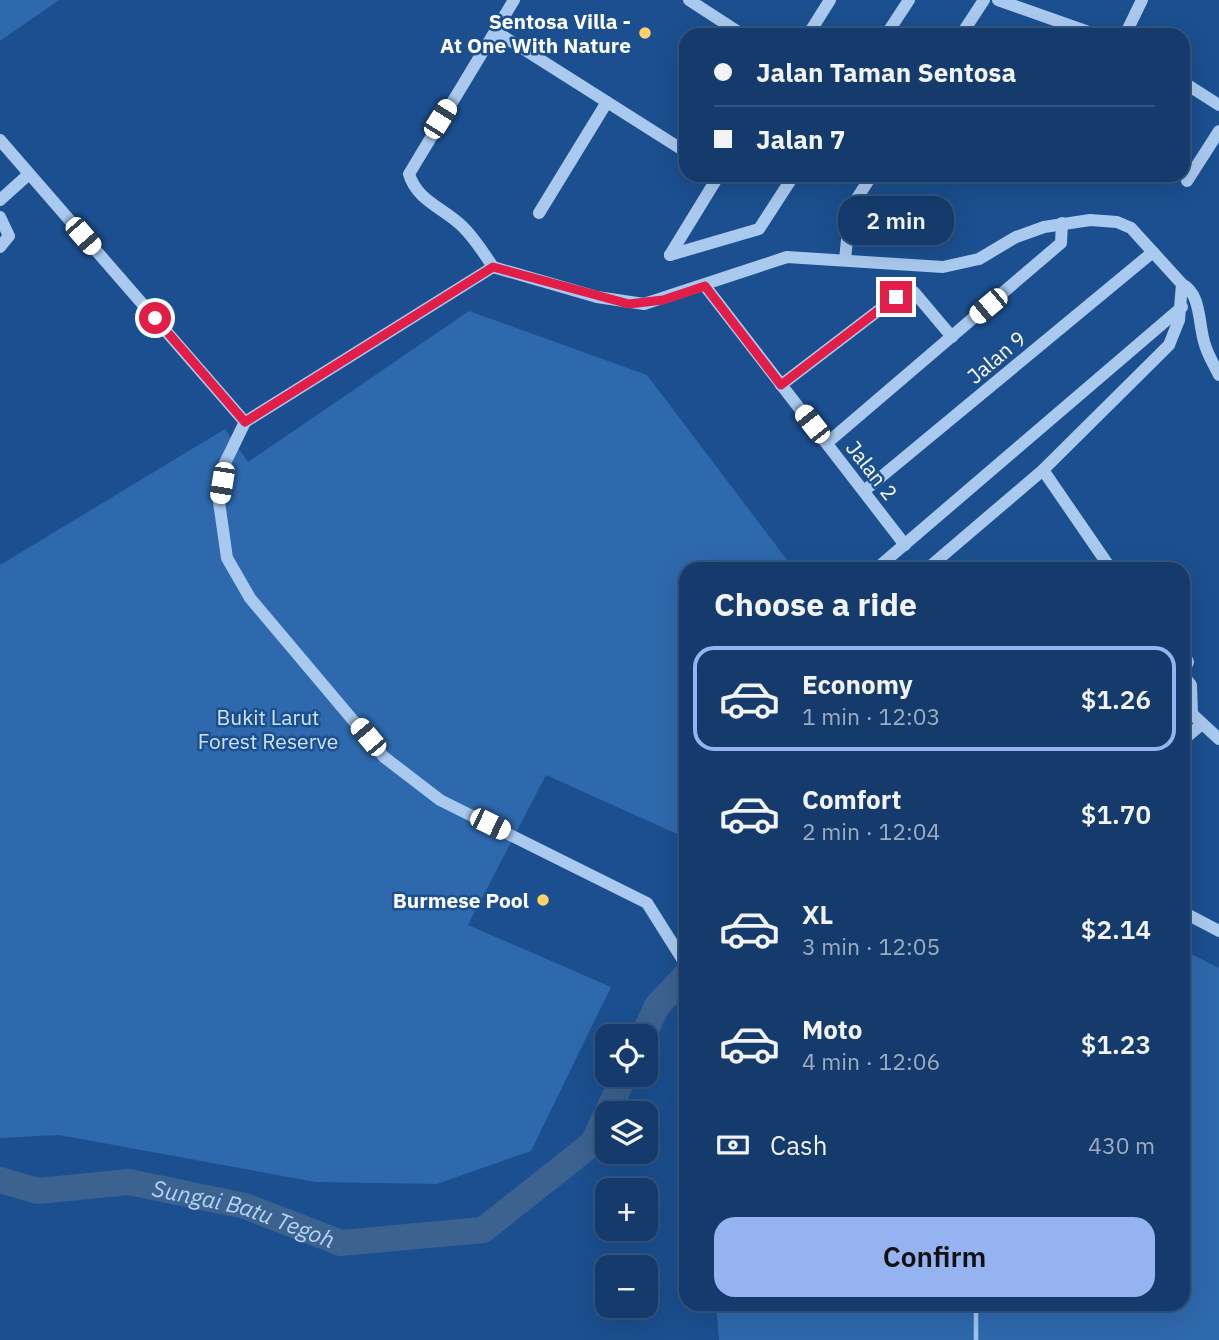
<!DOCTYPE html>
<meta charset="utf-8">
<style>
:root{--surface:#143b6b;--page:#1d4271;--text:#f1f3f6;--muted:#9dadc1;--line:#33557e;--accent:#95b2f1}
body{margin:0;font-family:"IBM Plex Sans",sans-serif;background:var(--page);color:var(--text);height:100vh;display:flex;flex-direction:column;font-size:26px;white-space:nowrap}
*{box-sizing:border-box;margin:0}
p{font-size:23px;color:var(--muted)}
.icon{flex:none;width:38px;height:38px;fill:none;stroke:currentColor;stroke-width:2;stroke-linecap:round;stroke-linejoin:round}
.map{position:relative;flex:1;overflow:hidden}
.details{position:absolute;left:679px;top:562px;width:511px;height:749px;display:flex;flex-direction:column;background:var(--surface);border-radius:21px;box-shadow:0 7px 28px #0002,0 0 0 2px var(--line)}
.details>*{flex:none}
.hud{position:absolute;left:679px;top:28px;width:511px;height:154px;border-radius:21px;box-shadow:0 7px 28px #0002,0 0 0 2px var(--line);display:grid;align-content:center;height:154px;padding:0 35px;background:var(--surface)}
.tools{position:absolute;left:595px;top:1024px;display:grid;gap:14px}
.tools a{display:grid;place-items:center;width:63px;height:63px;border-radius:14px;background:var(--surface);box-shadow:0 7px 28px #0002,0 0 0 2px var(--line);font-size:35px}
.end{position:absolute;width:32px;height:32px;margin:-16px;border:9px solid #e11d48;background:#fff;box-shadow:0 0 0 4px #fff}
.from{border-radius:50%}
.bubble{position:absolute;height:49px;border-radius:21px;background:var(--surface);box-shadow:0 7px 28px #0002,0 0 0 2px var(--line);font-size:23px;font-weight:600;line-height:49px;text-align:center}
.car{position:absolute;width:21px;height:42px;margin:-21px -10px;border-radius:9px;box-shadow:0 0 5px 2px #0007;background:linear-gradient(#fff 24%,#345 0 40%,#fff 0 76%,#345 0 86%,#fff 0)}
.hud b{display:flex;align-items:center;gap:24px;height:66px;font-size:26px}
.hud b+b{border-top:2px solid var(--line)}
.hud i{width:18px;height:18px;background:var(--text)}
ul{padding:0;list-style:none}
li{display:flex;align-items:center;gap:21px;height:105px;margin:0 14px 10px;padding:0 21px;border:4px solid transparent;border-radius:21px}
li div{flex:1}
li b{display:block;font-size:26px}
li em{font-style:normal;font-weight:600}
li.current{border-color:var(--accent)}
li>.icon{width:63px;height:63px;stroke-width:1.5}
h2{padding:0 35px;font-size:32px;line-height:84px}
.pay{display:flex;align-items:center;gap:18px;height:77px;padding:0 35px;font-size:26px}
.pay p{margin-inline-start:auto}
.primary-button{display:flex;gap:14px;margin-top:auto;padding:14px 35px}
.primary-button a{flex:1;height:80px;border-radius:21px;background:var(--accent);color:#111;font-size:28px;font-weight:600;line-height:80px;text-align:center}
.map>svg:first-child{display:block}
.green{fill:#2e69ad}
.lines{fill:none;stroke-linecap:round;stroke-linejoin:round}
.stream{stroke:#9cc4f0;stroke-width:4.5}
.river{stroke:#3c6290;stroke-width:26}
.minor{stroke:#a9c9ee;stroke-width:12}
.route{stroke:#e11d48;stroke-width:9}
.poi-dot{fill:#ffd166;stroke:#1b4f8f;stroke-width:2.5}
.labels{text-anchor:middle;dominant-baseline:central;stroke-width:5;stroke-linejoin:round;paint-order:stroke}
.poi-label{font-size:21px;font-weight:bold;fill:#fff;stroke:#1b4f8f;text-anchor:end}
.street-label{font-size:21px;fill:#fff;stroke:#1b4f8f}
.park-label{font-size:21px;fill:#cfe3fa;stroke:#1b4f8f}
.water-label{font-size:23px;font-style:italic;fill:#b5d3f5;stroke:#1b4f8f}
</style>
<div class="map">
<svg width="1219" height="1340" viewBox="0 0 1219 1340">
<rect width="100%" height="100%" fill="#1b4f8f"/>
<g class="green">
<polygon points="0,0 59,0 0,41"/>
<polygon points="469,311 647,375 794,569 686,569 686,838 546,775 468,925 611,987 531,1151 437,1184 316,1182 59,1135 0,1138 0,565 225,429 248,462"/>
<polygon points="1183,950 1219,968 1219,1340 719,1340 716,1304 1183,1304"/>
</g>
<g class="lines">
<polyline class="stream" points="976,1304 976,1340"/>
<g class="river">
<polyline points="643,1036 657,1006 686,975"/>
<path id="s1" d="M0,1180L38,1191L129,1182L245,1206L341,1243L483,1230L593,1143L625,1074"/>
</g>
<g class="minor">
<polyline points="689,0 743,35"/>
<polyline points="998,0 1097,35"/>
<polyline points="495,31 686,152"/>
<polyline points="808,35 830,0"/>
<polyline points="886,35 909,0"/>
<polyline points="961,35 984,0"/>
<polyline points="1125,35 1142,0"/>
<polyline points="1183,82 1219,105"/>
<polyline points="0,140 245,422"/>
<polyline points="1187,181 1219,131"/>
<polyline points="0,200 29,174"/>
<polyline points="539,213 607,102"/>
<polyline points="0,217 9,236 0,247"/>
<polyline points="670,255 759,229 794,175"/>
<polyline points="670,255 719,175"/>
<polyline points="845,260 850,209 872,175"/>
<path d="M493,267C484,253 475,239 463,227C444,208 417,201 409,174L514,0"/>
<path d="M1182,284C1202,294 1198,325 1205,345C1208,355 1214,365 1219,375"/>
<polyline points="705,286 905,545"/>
<polyline points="781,385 896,297 914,292 952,337"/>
<polyline points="245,422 493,267 597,297 644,304 787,257 943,267 979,259 1016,237 1044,227 1090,220 1117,222 1131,228 1182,284 1179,320 1169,345 1043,470 927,569"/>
<polyline points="245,422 225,463 219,502 227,558 250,598 384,757 440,800 647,903 686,965"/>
<polyline points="827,443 1061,243 1062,223"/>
<polyline points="1043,470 1111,569"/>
<polyline points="864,491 1153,252"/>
<polyline points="876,569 1182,307"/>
<polyline points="1183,652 1188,662 1183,673"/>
<polyline points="1183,675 1191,685 1192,714 1219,739"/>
<polyline points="1183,740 1202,724"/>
<polyline points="1183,912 1219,931"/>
</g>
</g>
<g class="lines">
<polyline class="route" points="155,318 245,422 493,267 629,304 663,300 705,286 781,385 896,297"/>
</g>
<g class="poi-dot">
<circle cx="645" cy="33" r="7"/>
<circle cx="543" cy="900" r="7"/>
</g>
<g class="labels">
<g class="poi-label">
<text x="631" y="21">Sentosa Villa -<tspan x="631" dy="24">At One With Nature</tspan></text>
<text x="529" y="900">Burmese Pool</text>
</g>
<g class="street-label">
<text transform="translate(996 357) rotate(-40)">Jalan 9</text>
<text transform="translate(872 470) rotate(52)">Jalan 2</text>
</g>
<g class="park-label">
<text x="268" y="717">Bukit Larut<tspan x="268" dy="24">Forest Reserve</tspan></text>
</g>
<g class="water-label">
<text stroke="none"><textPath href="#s1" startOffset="250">Sungai Batu Tegoh</textPath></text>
</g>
</g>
</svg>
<div class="tools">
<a><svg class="icon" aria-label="locate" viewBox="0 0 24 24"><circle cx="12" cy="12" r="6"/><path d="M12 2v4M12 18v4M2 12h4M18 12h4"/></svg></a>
<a><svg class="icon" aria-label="layers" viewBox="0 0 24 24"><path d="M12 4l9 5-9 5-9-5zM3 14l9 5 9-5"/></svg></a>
<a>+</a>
<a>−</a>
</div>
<i class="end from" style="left:155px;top:318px"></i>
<i class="end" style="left:896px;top:297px"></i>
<div class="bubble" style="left:838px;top:196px;width:116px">2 min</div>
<i class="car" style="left:440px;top:119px;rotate:32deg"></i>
<i class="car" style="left:83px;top:236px;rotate:139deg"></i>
<i class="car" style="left:988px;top:306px;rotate:230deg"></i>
<i class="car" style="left:812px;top:424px;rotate:322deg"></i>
<i class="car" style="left:222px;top:483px;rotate:189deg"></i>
<i class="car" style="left:368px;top:737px;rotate:320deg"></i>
<i class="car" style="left:490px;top:824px;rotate:116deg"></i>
<div class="hud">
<b><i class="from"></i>Jalan Taman Sentosa</b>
<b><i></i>Jalan 7</b>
</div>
<section class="details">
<h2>Choose a ride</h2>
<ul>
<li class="current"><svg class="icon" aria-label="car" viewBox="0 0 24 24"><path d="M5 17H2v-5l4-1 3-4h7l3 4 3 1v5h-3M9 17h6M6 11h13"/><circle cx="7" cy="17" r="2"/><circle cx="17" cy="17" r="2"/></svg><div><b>Economy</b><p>1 min · 12:03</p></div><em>$1.26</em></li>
<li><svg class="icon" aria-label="car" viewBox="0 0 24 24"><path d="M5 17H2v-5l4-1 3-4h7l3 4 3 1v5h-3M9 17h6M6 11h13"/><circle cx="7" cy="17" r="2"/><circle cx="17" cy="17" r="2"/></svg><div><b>Comfort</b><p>2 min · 12:04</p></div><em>$1.70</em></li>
<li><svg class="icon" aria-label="car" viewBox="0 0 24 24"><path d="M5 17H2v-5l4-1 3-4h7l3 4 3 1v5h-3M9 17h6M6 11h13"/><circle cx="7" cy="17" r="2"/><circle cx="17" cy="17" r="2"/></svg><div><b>XL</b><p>3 min · 12:05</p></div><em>$2.14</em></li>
<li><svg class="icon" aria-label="car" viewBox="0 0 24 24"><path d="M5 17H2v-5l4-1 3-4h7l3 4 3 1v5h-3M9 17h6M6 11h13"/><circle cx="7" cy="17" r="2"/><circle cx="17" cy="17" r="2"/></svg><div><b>Moto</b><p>4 min · 12:06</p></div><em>$1.23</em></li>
</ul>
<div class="pay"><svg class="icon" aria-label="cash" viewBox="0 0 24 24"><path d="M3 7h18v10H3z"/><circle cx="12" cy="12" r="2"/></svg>Cash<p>430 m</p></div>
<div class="primary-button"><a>Confirm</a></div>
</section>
</div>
